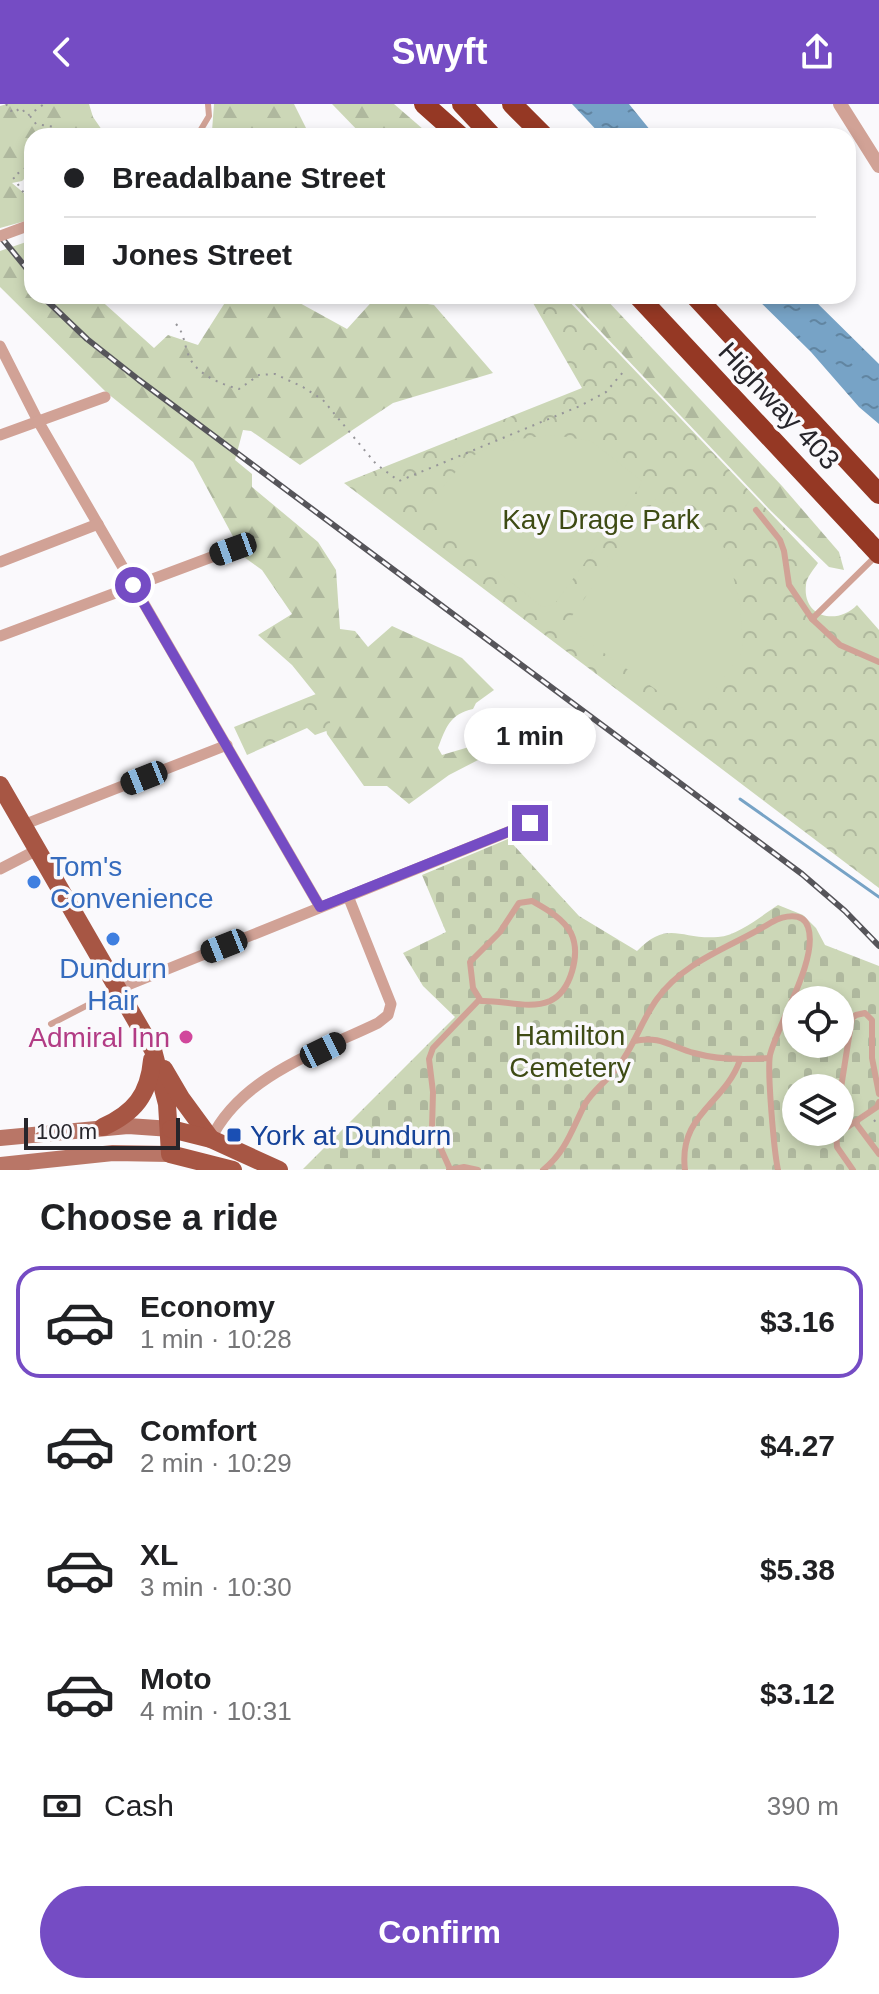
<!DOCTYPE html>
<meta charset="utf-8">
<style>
:root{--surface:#fff;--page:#f6f6f6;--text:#202124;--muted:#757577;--line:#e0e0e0;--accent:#754cc4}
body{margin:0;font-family:Helvetica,sans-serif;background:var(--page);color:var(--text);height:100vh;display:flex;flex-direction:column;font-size:30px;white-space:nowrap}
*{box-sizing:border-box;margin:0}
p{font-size:26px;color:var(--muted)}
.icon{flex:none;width:44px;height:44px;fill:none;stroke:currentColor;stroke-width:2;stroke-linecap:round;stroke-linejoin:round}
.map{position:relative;height:1066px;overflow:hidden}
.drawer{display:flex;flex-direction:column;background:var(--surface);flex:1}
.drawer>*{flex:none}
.banner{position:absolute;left:24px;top:24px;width:832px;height:176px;border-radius:24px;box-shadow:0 4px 12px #0003;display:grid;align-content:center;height:176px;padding:0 40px;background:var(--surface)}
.tools{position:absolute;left:782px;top:882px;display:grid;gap:16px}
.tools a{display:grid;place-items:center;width:72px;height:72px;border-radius:50%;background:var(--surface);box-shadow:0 4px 12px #0003;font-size:40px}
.scale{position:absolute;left:24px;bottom:20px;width:156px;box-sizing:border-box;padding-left:8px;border:4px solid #26252b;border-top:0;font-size:22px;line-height:28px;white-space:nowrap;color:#26252b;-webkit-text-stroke:6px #faf9fc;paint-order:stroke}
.end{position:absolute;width:36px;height:36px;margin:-18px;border:10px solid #754cc4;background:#fff;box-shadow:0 0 0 4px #fff}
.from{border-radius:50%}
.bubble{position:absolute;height:56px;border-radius:28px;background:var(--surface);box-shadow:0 4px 12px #0003;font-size:26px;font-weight:600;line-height:56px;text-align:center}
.car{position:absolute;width:24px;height:48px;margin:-24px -12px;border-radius:10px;box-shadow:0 0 6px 2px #0007;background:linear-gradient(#222 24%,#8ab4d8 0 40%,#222 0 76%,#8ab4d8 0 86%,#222 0)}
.banner b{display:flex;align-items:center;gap:28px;height:76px;font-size:30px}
.banner b+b{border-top:2px solid var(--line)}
.banner i{width:20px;height:20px;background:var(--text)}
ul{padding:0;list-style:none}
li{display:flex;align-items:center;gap:24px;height:112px;margin:0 16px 12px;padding:0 24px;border:4px solid transparent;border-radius:24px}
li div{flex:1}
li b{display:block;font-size:30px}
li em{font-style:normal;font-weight:600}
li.selected{border-color:var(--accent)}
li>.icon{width:72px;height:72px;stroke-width:1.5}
h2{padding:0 40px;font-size:36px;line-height:96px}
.pay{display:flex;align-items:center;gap:20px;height:88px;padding:0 40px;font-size:30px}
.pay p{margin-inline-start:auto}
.cta{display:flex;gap:16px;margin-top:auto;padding:16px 40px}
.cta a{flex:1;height:92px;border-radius:48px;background:var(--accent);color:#fff;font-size:32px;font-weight:600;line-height:92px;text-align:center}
header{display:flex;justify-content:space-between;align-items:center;height:104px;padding:0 40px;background:var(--accent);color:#fff;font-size:36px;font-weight:600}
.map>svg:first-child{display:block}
.forest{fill:url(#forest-firs)}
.cemetery{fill:url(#cemetery-stones);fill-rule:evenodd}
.park{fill:url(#park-crowns)}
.pitch{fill:#ccd7b7}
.water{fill:url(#water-ripples)}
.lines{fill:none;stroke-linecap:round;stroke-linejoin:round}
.stream{stroke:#77a3c6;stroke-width:3}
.path{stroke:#969599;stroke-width:2;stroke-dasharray:2 6;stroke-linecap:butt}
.service{stroke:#d1a296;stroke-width:6}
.minor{stroke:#d1a296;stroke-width:11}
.tertiary{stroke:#d1a296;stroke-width:14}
.secondary{stroke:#b97667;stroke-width:16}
.primary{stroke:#a75644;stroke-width:18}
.motorway{stroke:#953824;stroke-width:20}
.rail-casing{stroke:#56555a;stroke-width:6}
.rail{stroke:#faf9fc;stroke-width:3;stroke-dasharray:9;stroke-linecap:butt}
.minor-bridge{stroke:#d1a296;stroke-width:11}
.motorway-bridge{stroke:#953824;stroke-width:20}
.route{stroke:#754cc4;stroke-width:10}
.shop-dot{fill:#3f7fe0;stroke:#faf9fc;stroke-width:3}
.hotel-dot{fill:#d1479c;stroke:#faf9fc;stroke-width:3}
.transit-dot{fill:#1a4fb4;stroke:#faf9fc;stroke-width:3}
.labels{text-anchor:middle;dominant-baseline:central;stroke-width:7;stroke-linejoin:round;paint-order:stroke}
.street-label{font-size:28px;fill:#26252b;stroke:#faf9fc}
.park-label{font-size:28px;fill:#3e4b14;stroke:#faf9fc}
.shop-label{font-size:28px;fill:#366cbe;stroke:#faf9fc;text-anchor:start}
.hotel-label{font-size:28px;fill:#b23c85;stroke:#faf9fc;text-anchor:end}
.transit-label{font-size:28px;fill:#164399;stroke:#faf9fc;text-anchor:start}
</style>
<header><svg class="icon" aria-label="back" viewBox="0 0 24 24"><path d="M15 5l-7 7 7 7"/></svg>Swyft<svg class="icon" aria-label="share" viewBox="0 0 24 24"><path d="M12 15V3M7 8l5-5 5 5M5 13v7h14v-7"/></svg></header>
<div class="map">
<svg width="879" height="1066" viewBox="0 0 879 1066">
<defs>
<pattern id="forest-firs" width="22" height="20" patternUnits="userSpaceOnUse" patternTransform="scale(2)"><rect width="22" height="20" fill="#ccd7b7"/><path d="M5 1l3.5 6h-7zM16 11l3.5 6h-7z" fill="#afb89e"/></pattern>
<pattern id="cemetery-stones" width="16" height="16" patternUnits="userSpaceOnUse" patternTransform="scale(2)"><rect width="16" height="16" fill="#ccd7b7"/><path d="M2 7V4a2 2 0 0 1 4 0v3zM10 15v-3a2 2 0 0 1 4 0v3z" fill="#afb89e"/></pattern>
<pattern id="park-crowns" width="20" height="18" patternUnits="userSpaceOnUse" patternTransform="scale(2)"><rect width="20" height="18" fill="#ccd7b7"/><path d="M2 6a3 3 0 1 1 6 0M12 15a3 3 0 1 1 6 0" fill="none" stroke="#afb89e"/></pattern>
<pattern id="water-ripples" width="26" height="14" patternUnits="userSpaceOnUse" patternTransform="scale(2)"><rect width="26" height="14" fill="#77a3c6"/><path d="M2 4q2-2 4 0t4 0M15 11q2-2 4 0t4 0" fill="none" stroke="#6185a1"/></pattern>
</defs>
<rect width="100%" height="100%" fill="#faf9fc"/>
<g class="forest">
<polygon points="7,0 89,0 93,13 102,26 95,31 32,32 32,67 22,77 12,79 32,96 32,112 29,116 0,124 0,2"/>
<polygon points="214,0 294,0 310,32 206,32 212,27"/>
<polygon points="332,0 394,0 431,32 363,32"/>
<path d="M32,136V192H96L154,244L168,231L198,241L226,197L224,192H287L347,225L377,192L434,201L493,269L393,299L300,361L251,327L243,326L235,356L252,370V383L318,438L336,466L340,525L355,527L368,543L392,522L462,554L494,586L476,599L473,605C450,610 446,623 438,644L442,651L469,643L482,646L480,655L449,671L409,700L387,682H364L327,630L321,597L292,561L258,531L292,510L262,466L244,453L193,358L107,289L0,183V147Z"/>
<polygon points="567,192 603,192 782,382 839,448 844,466 829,463 771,407"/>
</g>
<path class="cemetery" d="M508,735L579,812L637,847C668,815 680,836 718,833C739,831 761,812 778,801L803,811L816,824L825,841L879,862V1066L303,1065L455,913L423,882L403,849L446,828L422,771ZM796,896H840V940H796ZM796,984H840V1028H796Z"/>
<g class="park">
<path d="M539,192H564L818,459C814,465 806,474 806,481C802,513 837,522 857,501L879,526V784L344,379L582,284L533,199Z"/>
<polygon points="321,588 332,625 315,631 307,624 247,651 234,623"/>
</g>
<g class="pitch">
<path d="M554,331L591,337L643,378L554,501L542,503L497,467L430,400C471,344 485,337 554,331Z"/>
<polygon points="660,389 717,432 728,451 740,500 743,547 695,613 570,525 569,516"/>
</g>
<g class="water">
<polygon points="572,0 629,0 655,32 602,32"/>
<polygon points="754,192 810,192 879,260 879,320 859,303 811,248"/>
</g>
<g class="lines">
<polyline class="stream" points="740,695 879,793"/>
<g class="path">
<polyline points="6,0 11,7 16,4 20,9 25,6 29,11 44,0"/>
<polyline points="30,12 36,20 55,23 60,32"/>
<polyline points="32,59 13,73 32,101"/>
<path d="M176,220C184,229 184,239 188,250C195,270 220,280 239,285L259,271L275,270L303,283L323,296L376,360L399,377L580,302L606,288L624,267"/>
<polyline points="874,1016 879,1022"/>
</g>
<g class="service">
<polyline points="197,32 209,12 208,0"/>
<polyline points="756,406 780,436 784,447 789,481 812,515 840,541 879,558"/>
<polyline points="812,515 876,452"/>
<path d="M532,797C546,805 563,814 571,829C581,850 571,887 550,897C529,906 503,896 481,897L473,884L470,858L500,828L519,799Z"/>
<polyline points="51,920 115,887"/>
<path d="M634,937C659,931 672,943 694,949C719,956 745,956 769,954"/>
<polyline points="840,990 852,914 856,911 865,909 872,916 872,954 879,990"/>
<polyline points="855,1018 879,1050"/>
<polyline points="836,1028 837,1043 853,1066"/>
<polyline points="840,1028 877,1003 879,998"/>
<polyline points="450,1065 432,1025 433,988 429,955 433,944 479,896"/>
<polyline points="449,1066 464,1063 478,1066"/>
<path d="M543,1066C566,1048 572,1025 585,1000C593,986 607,977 617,964C634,943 641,917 657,895C685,856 732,843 772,818C783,812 803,807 808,823C819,855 778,919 770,951C767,967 774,1047 778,1066"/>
<path d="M685,1066C678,1010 725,1000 740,956"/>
</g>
<g class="minor">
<polyline points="0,242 38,317 320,803"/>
<polyline points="0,331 105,293"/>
<polyline points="0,458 98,420"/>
<polyline points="0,532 233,445"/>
<polyline points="23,721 227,641"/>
<polyline points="0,765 37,746"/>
<polyline points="118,885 530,719"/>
<path d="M211,1035C241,972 320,947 378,919L388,911L391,900L348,792"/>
</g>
<polyline class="tertiary" points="840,0 879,62"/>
<g class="secondary">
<polyline points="0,1034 128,1022 171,1025"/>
<polyline points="0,1061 113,1049 170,1050"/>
</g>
<g class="primary">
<polyline points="0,681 153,946 167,1000 170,1050 233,1066"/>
<polyline points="164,965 181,994 211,1035"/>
<path d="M103,1023C134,1009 149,991 152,956"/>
<polyline points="171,1025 211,1035 279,1066"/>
</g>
<g class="motorway">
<polyline points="424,0 460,32"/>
<polyline points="462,0 492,32"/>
<polyline points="512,0 544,32"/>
<polyline points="638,192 866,436"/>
<polyline points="695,192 879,390"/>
</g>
<defs>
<g id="rail">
<polyline points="0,132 32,171"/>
<polyline points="42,192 87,235 139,276 802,770 845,807 879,842"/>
</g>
</defs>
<use href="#rail" class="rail-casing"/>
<use href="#rail" class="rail"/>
<polyline class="minor-bridge" points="0,132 30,121"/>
<polyline class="motorway-bridge" points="866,436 879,450"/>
</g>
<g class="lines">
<polyline class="route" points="133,481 320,803 530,719"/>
</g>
<g class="shop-dot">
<circle cx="34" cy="778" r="8"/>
<circle cx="113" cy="835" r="8"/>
</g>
<circle class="hotel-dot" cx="186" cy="933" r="8"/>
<rect class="transit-dot" x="226" y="1023" width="16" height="16" rx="4"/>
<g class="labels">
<g class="street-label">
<text transform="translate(779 302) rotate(47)">Highway 403</text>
</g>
<g class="park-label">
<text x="601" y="415">Kay Drage Park</text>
<text x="570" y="931">Hamilton<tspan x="570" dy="32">Cemetery</tspan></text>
</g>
<g class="shop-label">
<text x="50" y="762">Tom's<tspan x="50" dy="32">Convenience</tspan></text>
<text x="113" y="864" text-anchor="middle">Dundurn<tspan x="113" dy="32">Hair</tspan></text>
</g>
<g class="hotel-label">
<text x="170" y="933">Admiral Inn</text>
</g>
<g class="transit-label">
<text x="250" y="1031">York at Dundurn</text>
</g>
</g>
</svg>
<div class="tools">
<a><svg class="icon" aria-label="locate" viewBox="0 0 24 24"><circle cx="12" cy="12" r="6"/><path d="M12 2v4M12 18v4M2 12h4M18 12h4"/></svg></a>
<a><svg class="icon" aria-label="layers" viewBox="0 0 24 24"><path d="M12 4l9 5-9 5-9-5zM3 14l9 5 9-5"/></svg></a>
</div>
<div class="scale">100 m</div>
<i class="end from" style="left:133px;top:481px"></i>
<i class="end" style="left:530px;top:719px"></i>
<div class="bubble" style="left:464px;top:604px;width:132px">1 min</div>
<i class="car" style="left:233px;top:445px;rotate:250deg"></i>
<i class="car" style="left:144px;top:674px;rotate:248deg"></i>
<i class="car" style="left:224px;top:842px;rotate:248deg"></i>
<i class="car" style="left:323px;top:946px;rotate:64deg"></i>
<div class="banner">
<b><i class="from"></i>Breadalbane Street</b>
<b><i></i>Jones Street</b>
</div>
</div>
<section class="drawer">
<h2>Choose a ride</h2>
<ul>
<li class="selected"><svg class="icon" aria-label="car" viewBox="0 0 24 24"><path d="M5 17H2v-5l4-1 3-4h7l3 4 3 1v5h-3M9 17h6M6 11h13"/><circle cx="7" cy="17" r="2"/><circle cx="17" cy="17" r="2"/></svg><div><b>Economy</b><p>1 min · 10:28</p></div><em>$3.16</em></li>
<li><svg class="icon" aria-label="car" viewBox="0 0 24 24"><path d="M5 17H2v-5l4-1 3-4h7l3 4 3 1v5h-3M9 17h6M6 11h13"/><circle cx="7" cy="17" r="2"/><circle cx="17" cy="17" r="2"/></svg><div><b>Comfort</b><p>2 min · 10:29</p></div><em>$4.27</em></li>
<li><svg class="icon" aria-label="car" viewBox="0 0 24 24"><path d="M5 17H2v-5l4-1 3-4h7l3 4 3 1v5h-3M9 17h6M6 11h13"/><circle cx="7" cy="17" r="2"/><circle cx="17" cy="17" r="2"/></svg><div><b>XL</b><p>3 min · 10:30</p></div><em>$5.38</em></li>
<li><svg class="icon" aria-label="car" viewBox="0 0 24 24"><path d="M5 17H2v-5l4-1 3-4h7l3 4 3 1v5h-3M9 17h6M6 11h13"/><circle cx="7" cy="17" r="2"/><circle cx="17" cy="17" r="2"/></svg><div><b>Moto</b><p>4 min · 10:31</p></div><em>$3.12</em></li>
</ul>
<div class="pay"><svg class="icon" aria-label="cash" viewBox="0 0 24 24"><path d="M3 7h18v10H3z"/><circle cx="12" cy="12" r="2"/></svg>Cash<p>390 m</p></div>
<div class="cta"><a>Confirm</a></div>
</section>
